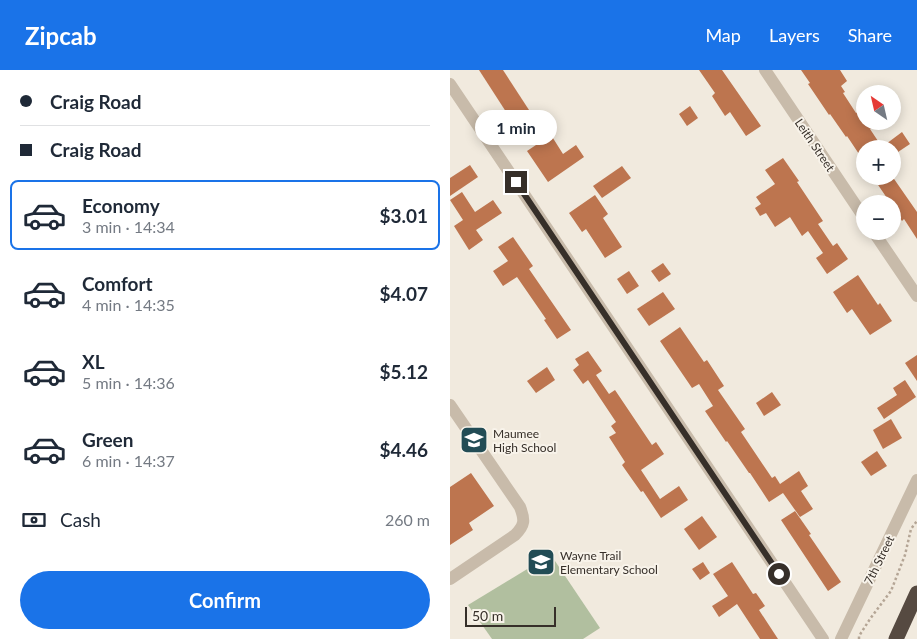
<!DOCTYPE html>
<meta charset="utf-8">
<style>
:root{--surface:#fff;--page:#f2f2f3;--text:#1f2937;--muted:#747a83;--line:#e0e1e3;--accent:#1a73e8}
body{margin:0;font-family:Lato,sans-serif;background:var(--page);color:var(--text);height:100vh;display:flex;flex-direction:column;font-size:19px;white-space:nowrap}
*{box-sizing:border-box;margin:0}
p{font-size:16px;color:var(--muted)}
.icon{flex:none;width:28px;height:28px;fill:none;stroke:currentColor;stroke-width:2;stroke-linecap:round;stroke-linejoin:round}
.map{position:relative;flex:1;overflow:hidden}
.sheet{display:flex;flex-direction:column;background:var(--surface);width:450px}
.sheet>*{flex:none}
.guide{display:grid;align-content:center;height:110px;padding:0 20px;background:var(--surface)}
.needle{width:32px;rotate:326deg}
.fabs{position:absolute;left:406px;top:15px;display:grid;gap:10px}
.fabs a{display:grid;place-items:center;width:45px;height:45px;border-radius:50%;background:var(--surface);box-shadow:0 2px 12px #0003;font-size:25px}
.scale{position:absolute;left:15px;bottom:12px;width:91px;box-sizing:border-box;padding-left:5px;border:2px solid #362f29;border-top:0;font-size:14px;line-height:18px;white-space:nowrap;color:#362f29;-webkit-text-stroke:4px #f8f3ea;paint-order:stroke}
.end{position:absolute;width:22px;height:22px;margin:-11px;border:6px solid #362f29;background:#fff;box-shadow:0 0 0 2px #fff}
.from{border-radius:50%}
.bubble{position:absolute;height:35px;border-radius:18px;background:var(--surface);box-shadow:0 2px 12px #0003;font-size:16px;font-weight:700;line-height:35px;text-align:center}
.guide b{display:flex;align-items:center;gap:18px;height:48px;font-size:19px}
.guide b+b{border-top:1px solid var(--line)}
.guide i{width:12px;height:12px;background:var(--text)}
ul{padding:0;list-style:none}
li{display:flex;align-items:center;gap:15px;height:70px;margin:0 10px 8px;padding:0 10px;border:2px solid transparent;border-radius:8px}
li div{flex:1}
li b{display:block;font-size:19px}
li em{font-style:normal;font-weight:700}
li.current{border-color:var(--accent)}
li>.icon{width:45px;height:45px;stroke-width:1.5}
.pay{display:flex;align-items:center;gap:12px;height:55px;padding:0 20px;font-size:19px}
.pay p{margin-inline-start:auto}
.cta{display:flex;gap:10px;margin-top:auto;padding:10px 20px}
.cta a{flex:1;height:58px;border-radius:30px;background:var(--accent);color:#fff;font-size:20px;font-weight:700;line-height:58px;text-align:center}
header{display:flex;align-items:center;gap:30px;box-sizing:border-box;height:70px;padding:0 25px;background:var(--accent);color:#fff}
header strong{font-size:24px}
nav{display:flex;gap:28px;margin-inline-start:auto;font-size:18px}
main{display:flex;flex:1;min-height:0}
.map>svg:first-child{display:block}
.green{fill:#b1bf9f}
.building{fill:#bd754f}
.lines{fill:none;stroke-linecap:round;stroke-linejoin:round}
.path{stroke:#b4a595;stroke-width:2.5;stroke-dasharray:2.5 2.5;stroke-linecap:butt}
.minor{stroke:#c8bbaa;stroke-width:12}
.highway{stroke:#564a41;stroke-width:15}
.route{stroke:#362f29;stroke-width:6}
.labels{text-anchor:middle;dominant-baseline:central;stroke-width:4;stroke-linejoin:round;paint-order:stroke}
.street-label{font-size:12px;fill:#362f29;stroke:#f8f3ea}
.poi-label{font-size:12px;fill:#362f29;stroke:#f8f3ea;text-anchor:start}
</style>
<header>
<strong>Zipcab</strong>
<nav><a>Map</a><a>Layers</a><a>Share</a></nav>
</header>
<main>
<section class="sheet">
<div class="guide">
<b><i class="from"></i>Craig Road</b>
<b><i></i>Craig Road</b>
</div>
<ul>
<li class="current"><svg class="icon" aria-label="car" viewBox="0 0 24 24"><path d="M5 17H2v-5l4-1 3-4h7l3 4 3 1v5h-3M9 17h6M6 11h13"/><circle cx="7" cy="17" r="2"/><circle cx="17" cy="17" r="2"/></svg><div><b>Economy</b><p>3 min · 14:34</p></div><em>$3.01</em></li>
<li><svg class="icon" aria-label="car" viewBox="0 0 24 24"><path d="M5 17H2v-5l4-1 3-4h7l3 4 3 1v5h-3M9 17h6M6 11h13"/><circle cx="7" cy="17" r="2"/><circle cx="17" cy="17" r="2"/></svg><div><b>Comfort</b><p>4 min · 14:35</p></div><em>$4.07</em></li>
<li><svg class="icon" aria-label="car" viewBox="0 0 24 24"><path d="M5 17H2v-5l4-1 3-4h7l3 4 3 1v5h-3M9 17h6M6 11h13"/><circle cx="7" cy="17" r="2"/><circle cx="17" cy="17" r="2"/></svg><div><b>XL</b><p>5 min · 14:36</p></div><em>$5.12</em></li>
<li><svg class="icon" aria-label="car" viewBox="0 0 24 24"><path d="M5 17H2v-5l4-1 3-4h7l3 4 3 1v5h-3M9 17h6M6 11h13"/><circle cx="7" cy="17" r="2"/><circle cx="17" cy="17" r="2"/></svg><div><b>Green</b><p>6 min · 14:37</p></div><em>$4.46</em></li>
</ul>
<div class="pay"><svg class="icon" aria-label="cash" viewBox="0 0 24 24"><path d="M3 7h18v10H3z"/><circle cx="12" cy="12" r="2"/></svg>Cash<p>260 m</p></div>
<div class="cta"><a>Confirm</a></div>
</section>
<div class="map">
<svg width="467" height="569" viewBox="0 0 467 569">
<rect width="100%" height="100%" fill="#f1eade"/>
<polygon class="green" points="97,487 103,488 150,558 133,569 42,569 18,535"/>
<g class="building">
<polygon points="29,0 53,0 79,40 62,51"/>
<polygon points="249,0 272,0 311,56 296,66 280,42 275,46 262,26 265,23"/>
<polygon points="351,0 390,0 397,11 391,16 395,22 393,23 406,43 415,37 415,51 431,51 420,59 432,77 452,62 460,74 445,84 442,79 415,79 415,93 397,66 396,67 380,44 379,45 358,14 360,13"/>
<polygon points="240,36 248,48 237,56 229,44"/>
<polygon points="101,65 113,84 126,75 134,87 98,112 77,81"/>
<polygon points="333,88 349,111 347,112 373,151 368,154 383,176 387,173 398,189 377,204 366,188 373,183 358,161 352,166 340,147 325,157 316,143 310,146 305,138 311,134 306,127 325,114 315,100"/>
<polygon points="20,95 28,107 0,126 0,108"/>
<polygon points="172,96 181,108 152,128 143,116"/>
<polygon points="422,106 442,106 467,142 467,169 454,149 452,151 442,137 442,134 441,134"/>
<polygon points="12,122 25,142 43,130 52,143 26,160 33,170 19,180 4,156 13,150 0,130"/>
<polygon points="145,125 158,144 153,148 172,177 155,188 136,159 132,162 119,143"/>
<polygon points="63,167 83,196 79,199 121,260 107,269 94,250 96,249 67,207 53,216 43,201 58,191 48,177"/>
<polygon points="213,193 221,204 209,212 201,201"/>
<polygon points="179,201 189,216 177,224 167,209"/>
<polygon points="408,205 428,235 430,233 442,251 420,265 402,239 397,243 383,222"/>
<polygon points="213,222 225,239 199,256 187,239"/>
<polygon points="230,257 254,292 257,290 274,316 268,320 295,359 291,362 322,408 325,406 330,414 349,401 358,416 351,421 363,439 350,447 333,423 319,432 300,403 299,403 277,371 276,372 255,341 263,336 249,314 242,318 210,271"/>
<polygon points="138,281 152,301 146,305 159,324 165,320 202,375 206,372 214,384 191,400 210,429 229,416 238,430 211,448 193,421 191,422 172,395 175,392 159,367 166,363 161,356 166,352 138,310 133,314 123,300 129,295 125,289"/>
<polygon points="467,285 467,311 455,293"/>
<polygon points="97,297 105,310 86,323 77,311"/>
<polygon points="455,310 466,327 434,349 427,338 447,325 443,318"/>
<polygon points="322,322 331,335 314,346 306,333"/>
<polygon points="441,349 452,368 433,379 423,360"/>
<polygon points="427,381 437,396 421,406 411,392"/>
<polygon points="21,403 44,436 19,453 23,460 0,475 0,417"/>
<polygon points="345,441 361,464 359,465 391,512 378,521 331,450"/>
<polygon points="252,446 267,467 249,480 234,459"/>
<polygon points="253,492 260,503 250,510 242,499"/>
<polygon points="282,492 303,524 306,523 315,536 309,540 328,569 310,569 287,534 269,547 262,536 278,526 263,504"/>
</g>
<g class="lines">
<polyline class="path" points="409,569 409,566 420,549 441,521 455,485 461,459 467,451"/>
<g class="minor">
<polyline points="315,0 415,149"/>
<polyline points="0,14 373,569"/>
<polyline points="423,161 467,226"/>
<path d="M0,335L70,437C75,450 75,455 65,465L0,509"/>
<polyline points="391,569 467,410"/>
</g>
<polyline class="highway" points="446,569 467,523"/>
</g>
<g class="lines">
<polyline class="route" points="66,112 329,504"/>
</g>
<defs>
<symbol id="school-square" viewBox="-11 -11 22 22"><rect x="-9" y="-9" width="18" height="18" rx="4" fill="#224c55" stroke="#f8f3ea"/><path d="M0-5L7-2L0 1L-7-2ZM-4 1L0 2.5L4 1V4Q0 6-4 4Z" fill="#fff"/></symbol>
</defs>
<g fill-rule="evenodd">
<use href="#school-square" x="8" y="354" width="32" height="32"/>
<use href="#school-square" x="75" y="476" width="32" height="32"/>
</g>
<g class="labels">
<g class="street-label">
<text transform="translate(365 75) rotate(56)">Leith Street</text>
<text transform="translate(429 490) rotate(-64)">7th Street</text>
</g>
<g class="poi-label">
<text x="43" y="363">Maumee<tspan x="43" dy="14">High School</tspan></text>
<text x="110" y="485">Wayne Trail<tspan x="110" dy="14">Elementary School</tspan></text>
</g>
</g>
</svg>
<div class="fabs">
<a><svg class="needle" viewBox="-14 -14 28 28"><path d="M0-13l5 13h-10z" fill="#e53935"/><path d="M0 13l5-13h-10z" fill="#747a83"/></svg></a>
<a>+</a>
<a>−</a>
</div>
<div class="scale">50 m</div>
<i class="end from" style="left:329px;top:504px"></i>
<i class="end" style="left:66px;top:112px"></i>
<div class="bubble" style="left:25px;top:40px;width:82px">1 min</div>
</div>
</main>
